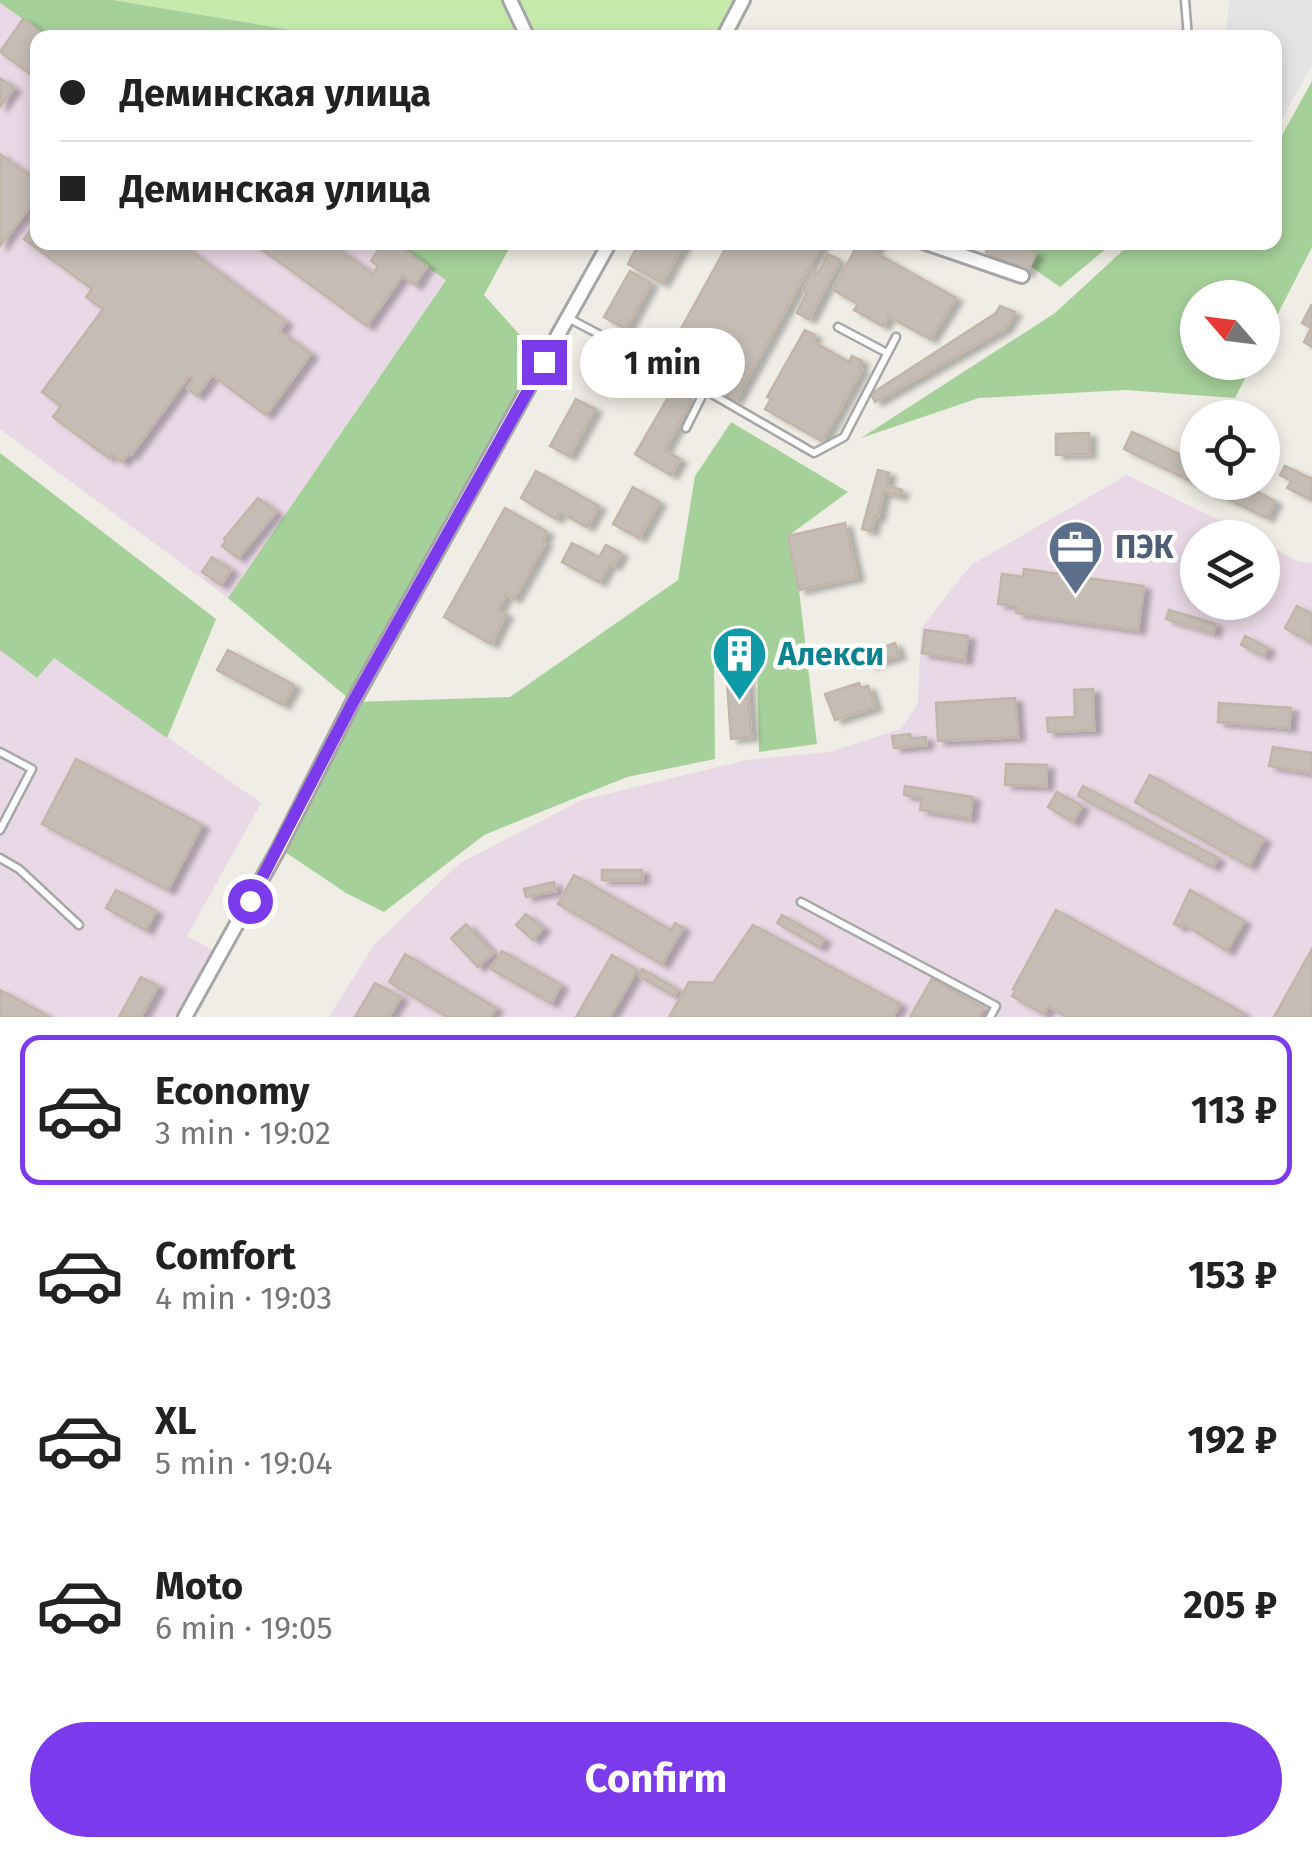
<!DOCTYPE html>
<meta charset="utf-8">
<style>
:root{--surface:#fff;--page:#f6f6f6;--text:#222;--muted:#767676;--line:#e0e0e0;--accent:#7c3aed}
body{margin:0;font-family:"Fira Sans",sans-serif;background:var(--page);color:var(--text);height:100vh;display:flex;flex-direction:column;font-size:38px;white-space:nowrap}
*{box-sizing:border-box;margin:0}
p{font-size:32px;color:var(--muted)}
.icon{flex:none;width:55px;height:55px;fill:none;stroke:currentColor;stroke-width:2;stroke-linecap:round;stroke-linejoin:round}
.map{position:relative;height:1017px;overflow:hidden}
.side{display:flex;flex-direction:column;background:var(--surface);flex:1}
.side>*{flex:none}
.top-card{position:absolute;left:30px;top:30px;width:1252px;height:220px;border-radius:20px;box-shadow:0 5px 15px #0003;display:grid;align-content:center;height:220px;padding:0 30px;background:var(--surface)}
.needle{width:65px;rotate:298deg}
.buttons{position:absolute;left:1180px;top:280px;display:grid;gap:20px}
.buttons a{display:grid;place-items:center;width:100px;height:100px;border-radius:50%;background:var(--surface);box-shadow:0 5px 15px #0003;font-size:50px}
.end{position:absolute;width:45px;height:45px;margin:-22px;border:12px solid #7c3aed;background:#fff;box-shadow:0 0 0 5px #fff}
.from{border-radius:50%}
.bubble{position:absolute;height:70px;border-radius:35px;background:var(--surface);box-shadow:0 5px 15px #0003;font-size:32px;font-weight:700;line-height:70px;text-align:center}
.top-card b{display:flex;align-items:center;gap:35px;height:95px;font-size:38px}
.top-card b+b{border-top:2px solid var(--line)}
.top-card i{width:25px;height:25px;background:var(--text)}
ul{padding:18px 0 0;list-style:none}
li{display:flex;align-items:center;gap:30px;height:150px;margin:0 20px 15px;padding:0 10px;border:5px solid transparent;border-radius:20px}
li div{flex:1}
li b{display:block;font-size:38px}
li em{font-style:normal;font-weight:700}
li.selected{border-color:var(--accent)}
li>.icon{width:90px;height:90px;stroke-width:1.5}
.cta{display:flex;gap:20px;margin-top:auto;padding:20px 30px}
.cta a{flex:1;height:115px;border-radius:60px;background:var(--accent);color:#fff;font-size:40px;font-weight:700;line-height:115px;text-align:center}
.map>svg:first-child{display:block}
.industrial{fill:#e9d8e5}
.grass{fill:#c6eaac}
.forest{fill:#a6d09a}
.parking{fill:#e3e3e3}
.building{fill:#c5bdb5;stroke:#c2b5a8;stroke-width:2.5;filter:url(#shadow)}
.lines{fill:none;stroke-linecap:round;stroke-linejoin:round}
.lane-casing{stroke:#a6a6a6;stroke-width:11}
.street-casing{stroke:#a6a6a6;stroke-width:18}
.lane{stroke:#fff;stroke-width:6}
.street{stroke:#fff;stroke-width:12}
.route{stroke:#7c3aed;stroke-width:12}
.labels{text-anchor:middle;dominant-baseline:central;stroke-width:9;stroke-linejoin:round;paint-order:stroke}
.service-label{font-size:32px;font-weight:bold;fill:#4e5e75;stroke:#fff;text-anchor:start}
.culture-label{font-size:32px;font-weight:bold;fill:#0d838f;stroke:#fff;text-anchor:start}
</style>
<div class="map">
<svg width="1312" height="1017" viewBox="0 0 1312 1017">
<defs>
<filter id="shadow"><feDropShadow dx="7" dy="4" stdDeviation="2.5" flood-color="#0004"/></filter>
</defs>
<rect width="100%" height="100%" fill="#f0ede6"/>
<g class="industrial">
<polygon points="0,3 48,37 38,38 38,242 393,243 446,279 228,598 0,429"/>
<polygon points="1127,475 1253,537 1198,538 1198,602 1262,602 1263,542 1297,561 1312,564 1312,1017 329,1017 374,945 460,863 582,800 747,760 829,752 901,729 918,703 921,628 971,565"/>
<polygon points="0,650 36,678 53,657 261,803 187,936 220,954 185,1017 0,1017"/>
</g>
<polygon class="grass" points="113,0 743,0 723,38 333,37"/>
<g class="forest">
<polygon points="0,0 113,0 333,37 48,37 0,3"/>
<polygon points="1312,81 1312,247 1263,343 1262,298 1198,298 1198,362 1253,363 1235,398 1126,390 979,398 861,438 1055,313 1131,243 1275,242 1275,148"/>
<polygon points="393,243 512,243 484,295 544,362 354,702 510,697 678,580 695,476 731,422 848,492 788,536 799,590 817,744 759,752 757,658 714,656 715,759 627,777 484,835 384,912 346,893 279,848 353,702 228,598 446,280"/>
<polygon points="1014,243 1113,243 1060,287 1030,266 1035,254"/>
<polygon points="0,453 216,619 167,738 54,658 37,678 0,650"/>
</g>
<polygon class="parking" points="1229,0 1312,0 1312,65 1276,130 1275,38 1226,37"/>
<g class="building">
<polygon points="23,19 48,38 38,38 38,68 32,75 0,52"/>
<polygon points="0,78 14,88 0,107"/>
<polygon points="0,154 38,182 38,196 0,246"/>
<polygon points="35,224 38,242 178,242 286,322 279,331 311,354 266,415 212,375 197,396 187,388 193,379 189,376 131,455 129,453 122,462 112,454 109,458 53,417 61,406 42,392 103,309 86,297 92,289 24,239"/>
<polygon points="252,242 328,242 373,274 378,266 371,261 384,242 393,242 427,266 415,285 402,276 367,326"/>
<polygon points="646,242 685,242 662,283 628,264 637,247 642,250"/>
<polygon points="729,242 823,242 735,401 727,396 730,392 666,356"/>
<polygon points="859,242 879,242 874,252 956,298 930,339 888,316 883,326 854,310 858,304 833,290"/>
<polygon points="991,242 1014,242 1036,254 1026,273 986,252"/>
<polygon points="828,254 840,260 809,319 797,313 807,292 803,290 813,270 818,273"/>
<polygon points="630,271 651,283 626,329 604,317"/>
<polygon points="1312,304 1312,347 1304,342 1311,328 1302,323"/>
<polygon points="1000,306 1015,312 1005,328 875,402 871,394 996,313"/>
<polygon points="805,330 815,335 812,341 849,362 852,356 862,361 858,367 862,369 822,441 765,409 771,399 767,397"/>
<polygon points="673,389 692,400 664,450 680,459 671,475 635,454"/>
<polygon points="576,399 595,409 569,456 550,446"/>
<polygon points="1132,432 1198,463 1198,482 1237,482 1275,501 1267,518 1124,449"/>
<polygon points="1089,433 1089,454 1056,455 1056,434"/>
<polygon points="1285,466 1312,479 1312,500 1287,488 1291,481 1280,475"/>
<polygon points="878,470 889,473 886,485 902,490 900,496 883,492 878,517 875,516 871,531 862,529"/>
<polygon points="536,471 599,506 587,527 560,512 556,519 521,498"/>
<polygon points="633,487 659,502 639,538 613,524"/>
<polygon points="258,498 276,512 238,558 222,546 226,541 224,539"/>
<polygon points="505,508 547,532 542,541 545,543 514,599 506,594 498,610 506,614 491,644 444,617"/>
<polygon points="845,523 857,577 799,590 788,536"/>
<polygon points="572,543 599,557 606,545 621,553 614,566 610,563 599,582 562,562"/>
<polygon points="212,557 231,570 221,585 202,572"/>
<polygon points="1024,569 1144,586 1138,630 1016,613 1017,606 998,604 1002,574 1023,577"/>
<polygon points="1297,606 1312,614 1312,643 1285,628"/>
<polygon points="1169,610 1216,624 1213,633 1166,619"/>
<polygon points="925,630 968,636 965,660 922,653"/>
<polygon points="1245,636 1268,648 1264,656 1241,645"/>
<polygon points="895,643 899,655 869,665 864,649 874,646 875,650"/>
<polygon points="228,650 294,685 283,705 217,670"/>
<polygon points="746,667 751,737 731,739 726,668"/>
<polygon points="859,683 861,688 868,686 875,707 835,720 825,694"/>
<polygon points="1093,689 1094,730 1048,732 1047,718 1075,717 1074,690"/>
<polygon points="1015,698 1018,737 938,741 936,703"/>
<polygon points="1219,703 1291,708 1289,728 1218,722"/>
<polygon points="910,734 911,739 926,737 926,745 894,748 892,736"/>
<polygon points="1273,747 1312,753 1312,773 1269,766"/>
<polygon points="76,759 202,825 168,890 42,824"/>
<polygon points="1006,764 1047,765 1046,786 1005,785"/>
<polygon points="1150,775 1264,839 1249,866 1135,802"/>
<polygon points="905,786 973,797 970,818 920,810 922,798 904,795"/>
<polygon points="1083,786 1218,858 1213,867 1078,796"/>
<polygon points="1057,792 1082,806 1073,822 1048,807"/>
<rect x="602" y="870" width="40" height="10"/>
<polygon points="574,875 671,930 675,923 683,928 662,964 558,904"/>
<polygon points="554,882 556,891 526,897 524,889"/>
<polygon points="116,890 156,911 146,930 106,908"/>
<polygon points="1190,890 1244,921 1227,951 1182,923 1180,927 1174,924"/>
<polygon points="1056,910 1243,1013 1241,1017 1067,1017 1048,1006 1044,1014 1012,996 1016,990 1013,989"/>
<polygon points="526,914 543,928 533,940 516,925"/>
<polygon points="782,915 824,939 819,947 777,923"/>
<polygon points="466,924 493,953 478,967 451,938"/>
<polygon points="753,925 900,1004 893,1017 669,1017 689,982 713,983"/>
<polygon points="1312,949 1312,1017 1274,1017"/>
<polygon points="502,951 561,985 551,1003 491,969"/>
<polygon points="405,954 496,1008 491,1017 448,1017 389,982"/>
<polygon points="612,955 637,970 610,1017 576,1017"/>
<polygon points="642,969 678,990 674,996 639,976"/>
<polygon points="141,977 158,986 141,1017 119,1017"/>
<polygon points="932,979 984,1008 979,1017 910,1017"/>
<polygon points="375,983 401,997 389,1017 355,1017"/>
<polygon points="0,990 50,1017 0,1017"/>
</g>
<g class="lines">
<defs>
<g id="lane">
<polyline points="1185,0 1188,38"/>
<polyline points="570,319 705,390 686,428"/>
<polyline points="838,327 887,353"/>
<polyline points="705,390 814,453 844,437 896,337"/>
<polyline points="0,752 32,769 0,830"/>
<polyline points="0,858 19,869 79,925"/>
<polyline points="801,902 996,1006 990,1017"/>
</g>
<g id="street">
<polyline points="510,0 528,38"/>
<polyline points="723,38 743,0"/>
<polyline points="923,242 1022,276"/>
<polyline points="185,1017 279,848 353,702 610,242"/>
</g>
</defs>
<use href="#lane" class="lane-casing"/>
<use href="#street" class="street-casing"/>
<use href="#lane" class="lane"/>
<use href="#street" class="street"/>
</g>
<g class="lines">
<polyline class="route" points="250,901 353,702 544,362"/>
</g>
<defs>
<symbol id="office-pin" viewBox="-11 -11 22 30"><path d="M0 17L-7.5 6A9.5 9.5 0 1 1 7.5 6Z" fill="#5c6f8a" stroke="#fff"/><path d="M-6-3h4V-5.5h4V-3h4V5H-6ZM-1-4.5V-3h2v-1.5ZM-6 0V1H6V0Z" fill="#fff"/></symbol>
<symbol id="building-pin" viewBox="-11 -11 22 30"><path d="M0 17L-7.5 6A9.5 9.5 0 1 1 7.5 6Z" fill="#0f9aa8" stroke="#fff"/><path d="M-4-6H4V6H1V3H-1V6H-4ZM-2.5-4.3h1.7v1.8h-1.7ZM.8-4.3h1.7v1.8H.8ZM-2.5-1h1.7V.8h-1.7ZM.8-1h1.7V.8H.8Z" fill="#fff"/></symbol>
</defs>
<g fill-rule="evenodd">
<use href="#office-pin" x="1044" y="516" width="63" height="86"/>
<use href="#building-pin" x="708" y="622" width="63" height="86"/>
</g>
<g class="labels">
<g class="service-label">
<text x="1115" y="547">ПЭК</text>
</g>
<g class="culture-label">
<text x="778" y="654">Алекси</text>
</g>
</g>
</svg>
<div class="buttons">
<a><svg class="needle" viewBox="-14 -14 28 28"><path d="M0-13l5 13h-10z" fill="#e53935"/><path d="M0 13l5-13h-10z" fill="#767676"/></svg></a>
<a><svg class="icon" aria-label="locate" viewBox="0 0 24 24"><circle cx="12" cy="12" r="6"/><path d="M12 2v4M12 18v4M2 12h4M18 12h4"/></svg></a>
<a><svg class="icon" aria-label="layers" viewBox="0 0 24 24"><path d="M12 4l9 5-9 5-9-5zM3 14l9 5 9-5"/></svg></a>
</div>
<i class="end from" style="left:250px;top:901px"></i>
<i class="end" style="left:544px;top:362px"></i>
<div class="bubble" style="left:580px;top:328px;width:165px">1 min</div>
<div class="top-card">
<b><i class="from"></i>Деминская улица</b>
<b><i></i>Деминская улица</b>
</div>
</div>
<section class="side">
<ul>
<li class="selected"><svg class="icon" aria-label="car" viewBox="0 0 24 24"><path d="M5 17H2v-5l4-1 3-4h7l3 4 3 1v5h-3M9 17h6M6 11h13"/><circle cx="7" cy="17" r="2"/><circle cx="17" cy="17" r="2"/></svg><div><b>Economy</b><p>3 min · 19:02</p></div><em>113 ₽</em></li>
<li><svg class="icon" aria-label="car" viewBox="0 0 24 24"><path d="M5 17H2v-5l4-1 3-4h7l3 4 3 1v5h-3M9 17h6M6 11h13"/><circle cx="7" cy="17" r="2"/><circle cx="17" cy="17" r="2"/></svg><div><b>Comfort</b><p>4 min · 19:03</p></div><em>153 ₽</em></li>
<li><svg class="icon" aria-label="car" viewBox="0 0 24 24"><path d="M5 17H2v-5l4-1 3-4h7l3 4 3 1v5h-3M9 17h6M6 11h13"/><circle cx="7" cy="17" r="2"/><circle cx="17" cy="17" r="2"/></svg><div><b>XL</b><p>5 min · 19:04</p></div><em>192 ₽</em></li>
<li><svg class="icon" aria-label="car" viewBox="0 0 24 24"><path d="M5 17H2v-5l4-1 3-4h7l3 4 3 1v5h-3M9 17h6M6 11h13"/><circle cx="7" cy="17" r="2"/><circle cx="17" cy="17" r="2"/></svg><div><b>Moto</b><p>6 min · 19:05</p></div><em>205 ₽</em></li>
</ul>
<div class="cta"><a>Confirm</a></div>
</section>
